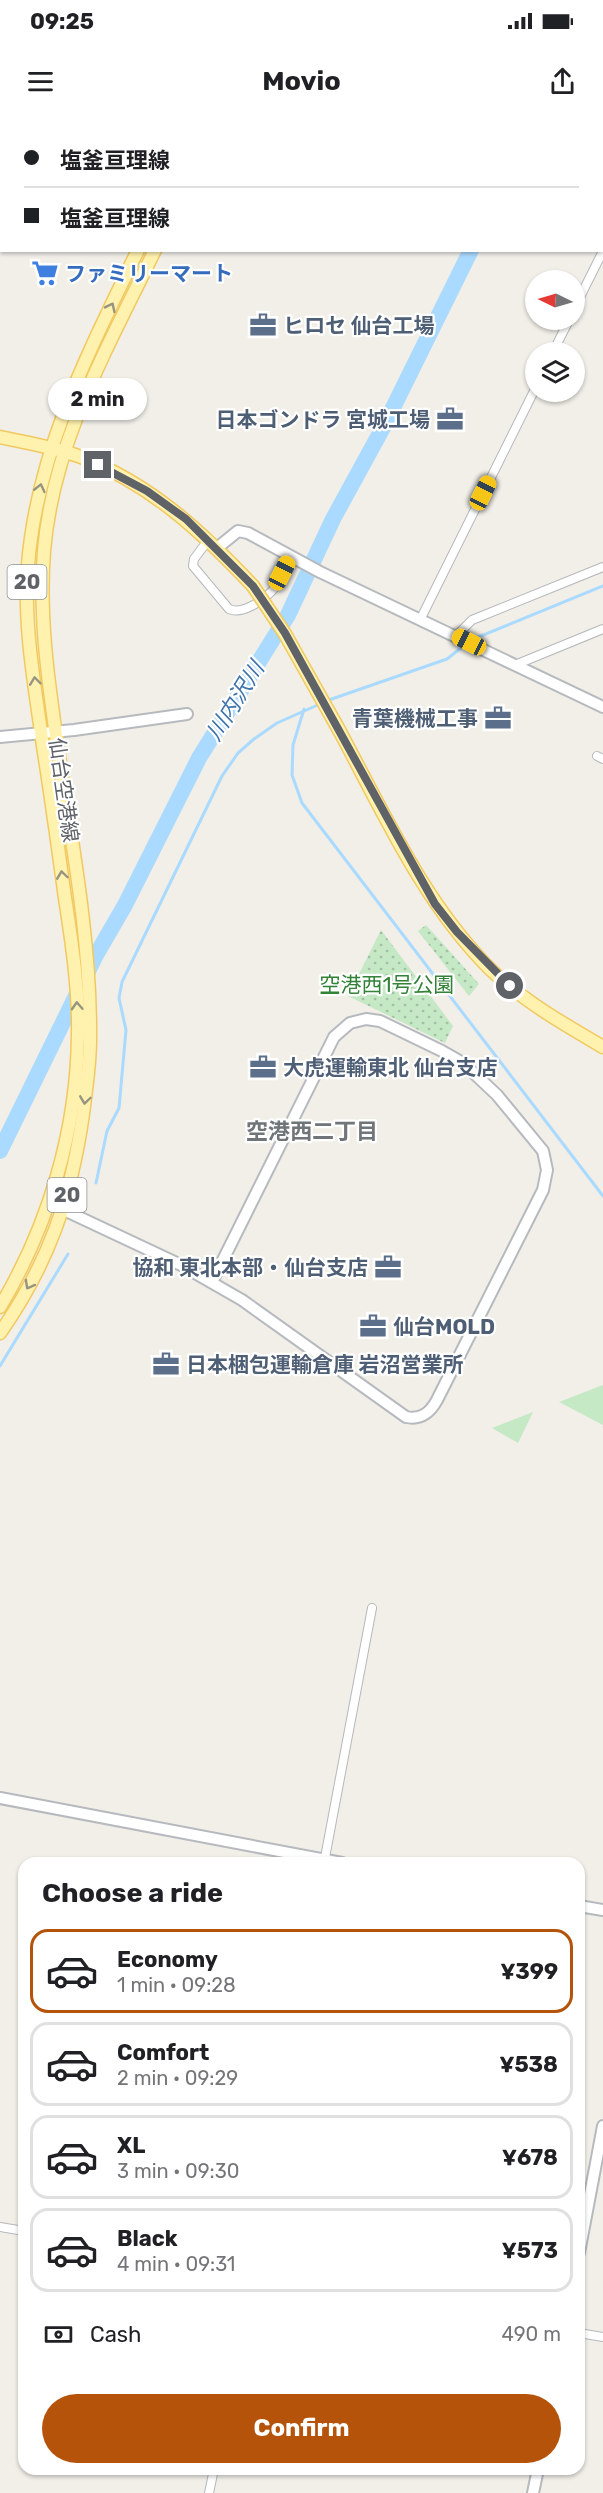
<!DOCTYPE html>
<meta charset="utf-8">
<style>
:root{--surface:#fff;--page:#f6f6f6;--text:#202124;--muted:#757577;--line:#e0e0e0;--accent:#b45309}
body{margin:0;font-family:Rubik,"Noto Sans JP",sans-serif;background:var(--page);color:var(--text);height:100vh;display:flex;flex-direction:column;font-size:22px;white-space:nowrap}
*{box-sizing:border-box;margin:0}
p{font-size:20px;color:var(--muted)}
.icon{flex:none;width:33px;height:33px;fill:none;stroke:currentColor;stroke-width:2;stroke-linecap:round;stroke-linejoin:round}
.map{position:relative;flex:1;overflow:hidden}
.side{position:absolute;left:18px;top:1737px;width:567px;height:618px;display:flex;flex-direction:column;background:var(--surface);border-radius:18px;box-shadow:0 2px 4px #0004}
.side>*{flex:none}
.top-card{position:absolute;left:0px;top:0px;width:603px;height:132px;box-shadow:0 2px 4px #0004;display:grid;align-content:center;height:132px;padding:0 24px;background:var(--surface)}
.needle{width:39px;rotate:275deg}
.tools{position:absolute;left:525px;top:150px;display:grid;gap:12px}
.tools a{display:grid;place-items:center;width:60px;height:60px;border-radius:50%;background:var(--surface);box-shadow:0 2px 4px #0004;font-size:30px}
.end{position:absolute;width:27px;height:27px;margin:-14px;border:8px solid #5f6368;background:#fff;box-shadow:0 0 0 3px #fff}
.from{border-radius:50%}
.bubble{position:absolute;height:42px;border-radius:21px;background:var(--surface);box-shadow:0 2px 4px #0004;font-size:20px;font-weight:700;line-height:42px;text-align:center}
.car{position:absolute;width:18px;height:36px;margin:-18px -9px;border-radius:8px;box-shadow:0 0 4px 2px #0007;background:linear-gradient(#f5c518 24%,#345 0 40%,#f5c518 0 76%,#345 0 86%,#f5c518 0)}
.top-card b{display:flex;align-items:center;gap:21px;height:57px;font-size:22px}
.top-card b+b{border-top:2px solid var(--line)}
.top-card i{width:15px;height:15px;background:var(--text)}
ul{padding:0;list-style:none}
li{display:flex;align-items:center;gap:18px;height:84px;margin:0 12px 9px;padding:0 12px;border:3px solid var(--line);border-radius:18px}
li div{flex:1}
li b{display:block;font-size:22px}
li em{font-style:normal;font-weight:700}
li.selected{border-color:var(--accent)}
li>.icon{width:54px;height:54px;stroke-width:1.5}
h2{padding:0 24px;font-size:27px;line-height:72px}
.pay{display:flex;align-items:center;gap:15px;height:66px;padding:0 24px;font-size:22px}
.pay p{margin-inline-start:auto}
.primary-button{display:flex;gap:12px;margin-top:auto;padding:12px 24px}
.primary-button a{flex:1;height:69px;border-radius:36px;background:var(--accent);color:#fff;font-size:24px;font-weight:700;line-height:69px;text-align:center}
.status{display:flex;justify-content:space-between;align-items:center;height:42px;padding:0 30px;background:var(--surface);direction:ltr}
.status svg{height:16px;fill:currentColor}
header{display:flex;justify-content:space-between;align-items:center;height:78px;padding:0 24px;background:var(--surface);font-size:27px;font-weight:700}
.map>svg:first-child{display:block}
.grass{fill:#c5e8c5}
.park{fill:url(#park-dots)}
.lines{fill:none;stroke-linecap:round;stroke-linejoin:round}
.stream{stroke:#aadaff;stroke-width:3}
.river{stroke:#aadaff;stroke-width:16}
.street-casing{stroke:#b5b8bc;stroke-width:10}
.secondary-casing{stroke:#b6babf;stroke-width:14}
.primary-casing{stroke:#f2c960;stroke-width:15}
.street{stroke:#fff;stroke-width:8}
.secondary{stroke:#fff;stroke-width:10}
.primary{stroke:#fff2af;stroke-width:12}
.primary-bridge-casing{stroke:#f2c960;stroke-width:15;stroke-linecap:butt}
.primary-bridge{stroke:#fff2af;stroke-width:12}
.oneway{stroke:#979581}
.route{stroke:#5f6368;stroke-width:8}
.labels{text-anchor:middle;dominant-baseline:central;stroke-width:4.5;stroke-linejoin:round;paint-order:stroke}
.shield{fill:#fff;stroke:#8f9295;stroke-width:1.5}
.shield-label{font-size:20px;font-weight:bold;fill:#5f6368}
.shop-label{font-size:21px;font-weight:bold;fill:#366cbe;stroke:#fff;text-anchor:start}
.service-label{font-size:21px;font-weight:bold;fill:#4e5e75;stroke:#fff;text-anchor:start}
.street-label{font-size:21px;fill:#5f6368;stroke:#fff}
.park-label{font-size:21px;fill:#348238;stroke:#fff}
.water-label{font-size:22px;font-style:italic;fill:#4174aa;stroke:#fff}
.neighbourhood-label{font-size:22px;font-weight:bold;fill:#70757a;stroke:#fff}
</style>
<div class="status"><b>09:25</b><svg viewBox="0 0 49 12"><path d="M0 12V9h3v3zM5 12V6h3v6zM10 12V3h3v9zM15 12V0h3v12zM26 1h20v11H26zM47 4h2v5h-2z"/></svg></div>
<header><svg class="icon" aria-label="menu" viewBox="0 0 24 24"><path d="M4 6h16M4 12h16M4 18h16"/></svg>Movio<svg class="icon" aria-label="share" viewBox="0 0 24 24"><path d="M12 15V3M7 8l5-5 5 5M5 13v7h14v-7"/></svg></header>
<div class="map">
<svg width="603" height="2373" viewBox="0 0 603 2373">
<defs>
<pattern id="park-dots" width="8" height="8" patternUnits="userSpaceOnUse" patternTransform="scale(1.5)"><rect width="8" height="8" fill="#c5e8c5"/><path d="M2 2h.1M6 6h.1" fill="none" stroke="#a3c0a4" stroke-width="1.8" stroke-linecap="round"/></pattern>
</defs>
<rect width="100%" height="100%" fill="#f1efe8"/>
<g class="grass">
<polygon points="603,1265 603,1305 559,1282"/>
<polygon points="533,1292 518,1323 492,1308"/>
</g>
<g class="park">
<polygon points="426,805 479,864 469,876 418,811"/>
<polygon points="381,810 453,906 445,923 348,876"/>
</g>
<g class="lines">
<g class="stream">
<polyline points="471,520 603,466"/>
<polyline points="326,581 447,539 466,524"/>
<polyline points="304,589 293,625 292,655 302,683 603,1076"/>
<polyline points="96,1063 107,1011 119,988 126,910 119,878 122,862 222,656 238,633 254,619 277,603 320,584"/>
<polyline points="0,1246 68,1134"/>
</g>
<g class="river">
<polyline points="533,2 534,0"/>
<polyline points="0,1031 96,835 125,785 199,638 288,495 333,399 385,304 471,130"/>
</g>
<defs>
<g id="street">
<polyline points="574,189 603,131"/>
<polyline points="553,232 569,200"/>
<path d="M209,419L194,439L193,446L229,489C242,495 262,481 272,471C280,463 285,447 290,436"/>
<polyline points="420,500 536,267"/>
<polyline points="456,516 472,500 603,447"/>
<polyline points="515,545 603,509"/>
<polyline points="597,636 603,639"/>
<polyline points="324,1743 372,1488"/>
<polyline points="0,2107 24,2111"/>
<polyline points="579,2213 603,2217"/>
<polyline points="209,2373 214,2349"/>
</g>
<g id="secondary">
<polyline points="217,428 238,411 248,413 320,452 603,587"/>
<polyline points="0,617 74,610 187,594"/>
<path d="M49,1083L181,1145L242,1180L406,1297C421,1300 430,1293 437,1280L543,1070L547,1050L543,1031L497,975L463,943L442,931L380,901L366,899L350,903L334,917L212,1162"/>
<polyline points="0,1678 342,1743"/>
<polyline points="579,1786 603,1790"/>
<polyline points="579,2133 603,2006"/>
<polyline points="533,2373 538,2349"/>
</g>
<g id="primary">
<polyline points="201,2 202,0"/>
<polyline points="218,2 219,0"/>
<path d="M0,317C27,323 55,327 81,337C152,365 201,411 253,466"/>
<path d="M339,610C384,693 423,782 490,849C523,881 564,904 603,927"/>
<path d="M0,1187C49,1105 77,1010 78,915C79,870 72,823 65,778C58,727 51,676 43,626C35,567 23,505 28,445C37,331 89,231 138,130"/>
<path d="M0,1213C49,1143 71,1078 83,994C86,969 90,945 90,920C91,830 75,739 61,650C51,579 38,504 44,431C53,322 108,227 155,130"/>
</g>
</defs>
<use href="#street" class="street-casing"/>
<use href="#secondary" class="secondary-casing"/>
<use href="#primary" class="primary-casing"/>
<use href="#street" class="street"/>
<use href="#secondary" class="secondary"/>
<use href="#primary" class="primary"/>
<defs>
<polyline id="primary-bridge" points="253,466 285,514 339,610"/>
</defs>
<use href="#primary-bridge" class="primary-bridge-casing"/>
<use href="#primary-bridge" class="primary-bridge"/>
</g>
<defs><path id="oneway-chevron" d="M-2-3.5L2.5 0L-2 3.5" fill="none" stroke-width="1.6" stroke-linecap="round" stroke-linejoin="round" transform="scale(1.5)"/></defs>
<g class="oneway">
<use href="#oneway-chevron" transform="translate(111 187) rotate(-64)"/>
<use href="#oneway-chevron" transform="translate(40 368) rotate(-77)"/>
<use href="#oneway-chevron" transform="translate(35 561) rotate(-97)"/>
<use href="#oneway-chevron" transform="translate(62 755) rotate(-98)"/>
<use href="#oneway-chevron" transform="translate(77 886) rotate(-93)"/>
<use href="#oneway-chevron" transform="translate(85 980) rotate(98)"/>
<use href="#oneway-chevron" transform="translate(29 1165) rotate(119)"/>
</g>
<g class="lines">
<polyline class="route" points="98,345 147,371 186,399 253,466 285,513 435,784 457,812 510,866"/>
</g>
<defs>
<symbol id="supermarket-bare" viewBox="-9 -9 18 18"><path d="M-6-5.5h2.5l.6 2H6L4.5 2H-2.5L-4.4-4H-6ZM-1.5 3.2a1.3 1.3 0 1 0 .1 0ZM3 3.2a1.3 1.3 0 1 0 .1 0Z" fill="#3f7fe0" stroke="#fff" stroke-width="2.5" paint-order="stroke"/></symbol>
<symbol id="office-bare" viewBox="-9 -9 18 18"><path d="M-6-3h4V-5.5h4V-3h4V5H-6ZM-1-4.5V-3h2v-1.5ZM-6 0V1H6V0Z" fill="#5c6f8a" stroke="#fff" stroke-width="2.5" paint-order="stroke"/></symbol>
</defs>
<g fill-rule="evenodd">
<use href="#supermarket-bare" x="26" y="134" width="38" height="38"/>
<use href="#office-bare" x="244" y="186" width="38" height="38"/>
<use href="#office-bare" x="431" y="280" width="38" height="38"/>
<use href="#office-bare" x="479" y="579" width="38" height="38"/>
<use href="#office-bare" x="244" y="928" width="38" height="38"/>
<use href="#office-bare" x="369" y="1128" width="38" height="38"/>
<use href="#office-bare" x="354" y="1187" width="38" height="38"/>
<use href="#office-bare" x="147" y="1225" width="38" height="38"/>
</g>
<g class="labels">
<g class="shield">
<rect x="7.5" y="445" width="39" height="34" rx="4.5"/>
<rect x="47.5" y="1058" width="39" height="34" rx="4.5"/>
</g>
<g class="shield-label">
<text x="27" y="462">20</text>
<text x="67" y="1075">20</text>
</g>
<g class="shop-label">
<text x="65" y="153">ファミリーマート</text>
</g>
<g class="service-label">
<text x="283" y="205">ヒロセ 仙台工場</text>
<text x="430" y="299" text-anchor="end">日本ゴンドラ 宮城工場</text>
<text x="478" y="598" text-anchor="end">青葉機械工事</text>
<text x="283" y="947">大虎運輸東北 仙台支店</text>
<text x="368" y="1147" text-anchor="end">協和 東北本部・仙台支店</text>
<text x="393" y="1206">仙台MOLD</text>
<text x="186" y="1244">日本梱包運輸倉庫 岩沼営業所</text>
</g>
<g class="street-label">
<text transform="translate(64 670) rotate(82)">仙台空港線</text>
</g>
<g class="park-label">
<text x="387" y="864">空港西1号公園</text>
</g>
<g class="water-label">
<text transform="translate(235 581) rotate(-58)">川内沢川</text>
</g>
<g class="neighbourhood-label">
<text x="312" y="1011">空港西二丁目</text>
</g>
</g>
</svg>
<div class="tools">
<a><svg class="needle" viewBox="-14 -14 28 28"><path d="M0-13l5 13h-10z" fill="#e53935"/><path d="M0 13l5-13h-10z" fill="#757577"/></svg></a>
<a><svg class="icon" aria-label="layers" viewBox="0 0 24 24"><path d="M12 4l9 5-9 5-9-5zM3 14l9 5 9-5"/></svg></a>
</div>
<i class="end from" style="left:510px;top:866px"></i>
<i class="end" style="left:98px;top:345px"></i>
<div class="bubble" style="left:48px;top:258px;width:99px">2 min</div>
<i class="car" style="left:483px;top:373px;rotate:26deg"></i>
<i class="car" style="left:282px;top:453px;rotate:27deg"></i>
<i class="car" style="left:469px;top:522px;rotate:297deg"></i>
<div class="top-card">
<b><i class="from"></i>塩釜亘理線</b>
<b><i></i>塩釜亘理線</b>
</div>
<section class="side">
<h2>Choose a ride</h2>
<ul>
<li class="selected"><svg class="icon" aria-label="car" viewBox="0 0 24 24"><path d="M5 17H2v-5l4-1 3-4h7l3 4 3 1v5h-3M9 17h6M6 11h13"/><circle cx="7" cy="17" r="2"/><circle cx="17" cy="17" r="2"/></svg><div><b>Economy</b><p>1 min · 09:28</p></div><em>¥399</em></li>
<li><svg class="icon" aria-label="car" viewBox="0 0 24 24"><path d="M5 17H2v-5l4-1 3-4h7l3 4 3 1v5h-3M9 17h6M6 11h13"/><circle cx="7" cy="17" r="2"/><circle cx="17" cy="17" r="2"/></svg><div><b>Comfort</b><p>2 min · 09:29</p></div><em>¥538</em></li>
<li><svg class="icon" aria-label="car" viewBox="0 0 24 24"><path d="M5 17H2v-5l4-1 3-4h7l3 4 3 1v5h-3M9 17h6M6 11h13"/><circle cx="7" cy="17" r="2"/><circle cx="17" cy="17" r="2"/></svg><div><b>XL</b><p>3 min · 09:30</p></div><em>¥678</em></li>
<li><svg class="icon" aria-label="car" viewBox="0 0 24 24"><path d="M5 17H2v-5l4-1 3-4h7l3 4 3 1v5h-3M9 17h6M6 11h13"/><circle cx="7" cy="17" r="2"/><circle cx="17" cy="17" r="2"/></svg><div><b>Black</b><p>4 min · 09:31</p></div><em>¥573</em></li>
</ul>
<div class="pay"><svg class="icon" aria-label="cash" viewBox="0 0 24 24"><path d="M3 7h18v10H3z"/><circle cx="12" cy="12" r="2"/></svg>Cash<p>490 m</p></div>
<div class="primary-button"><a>Confirm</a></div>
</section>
</div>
